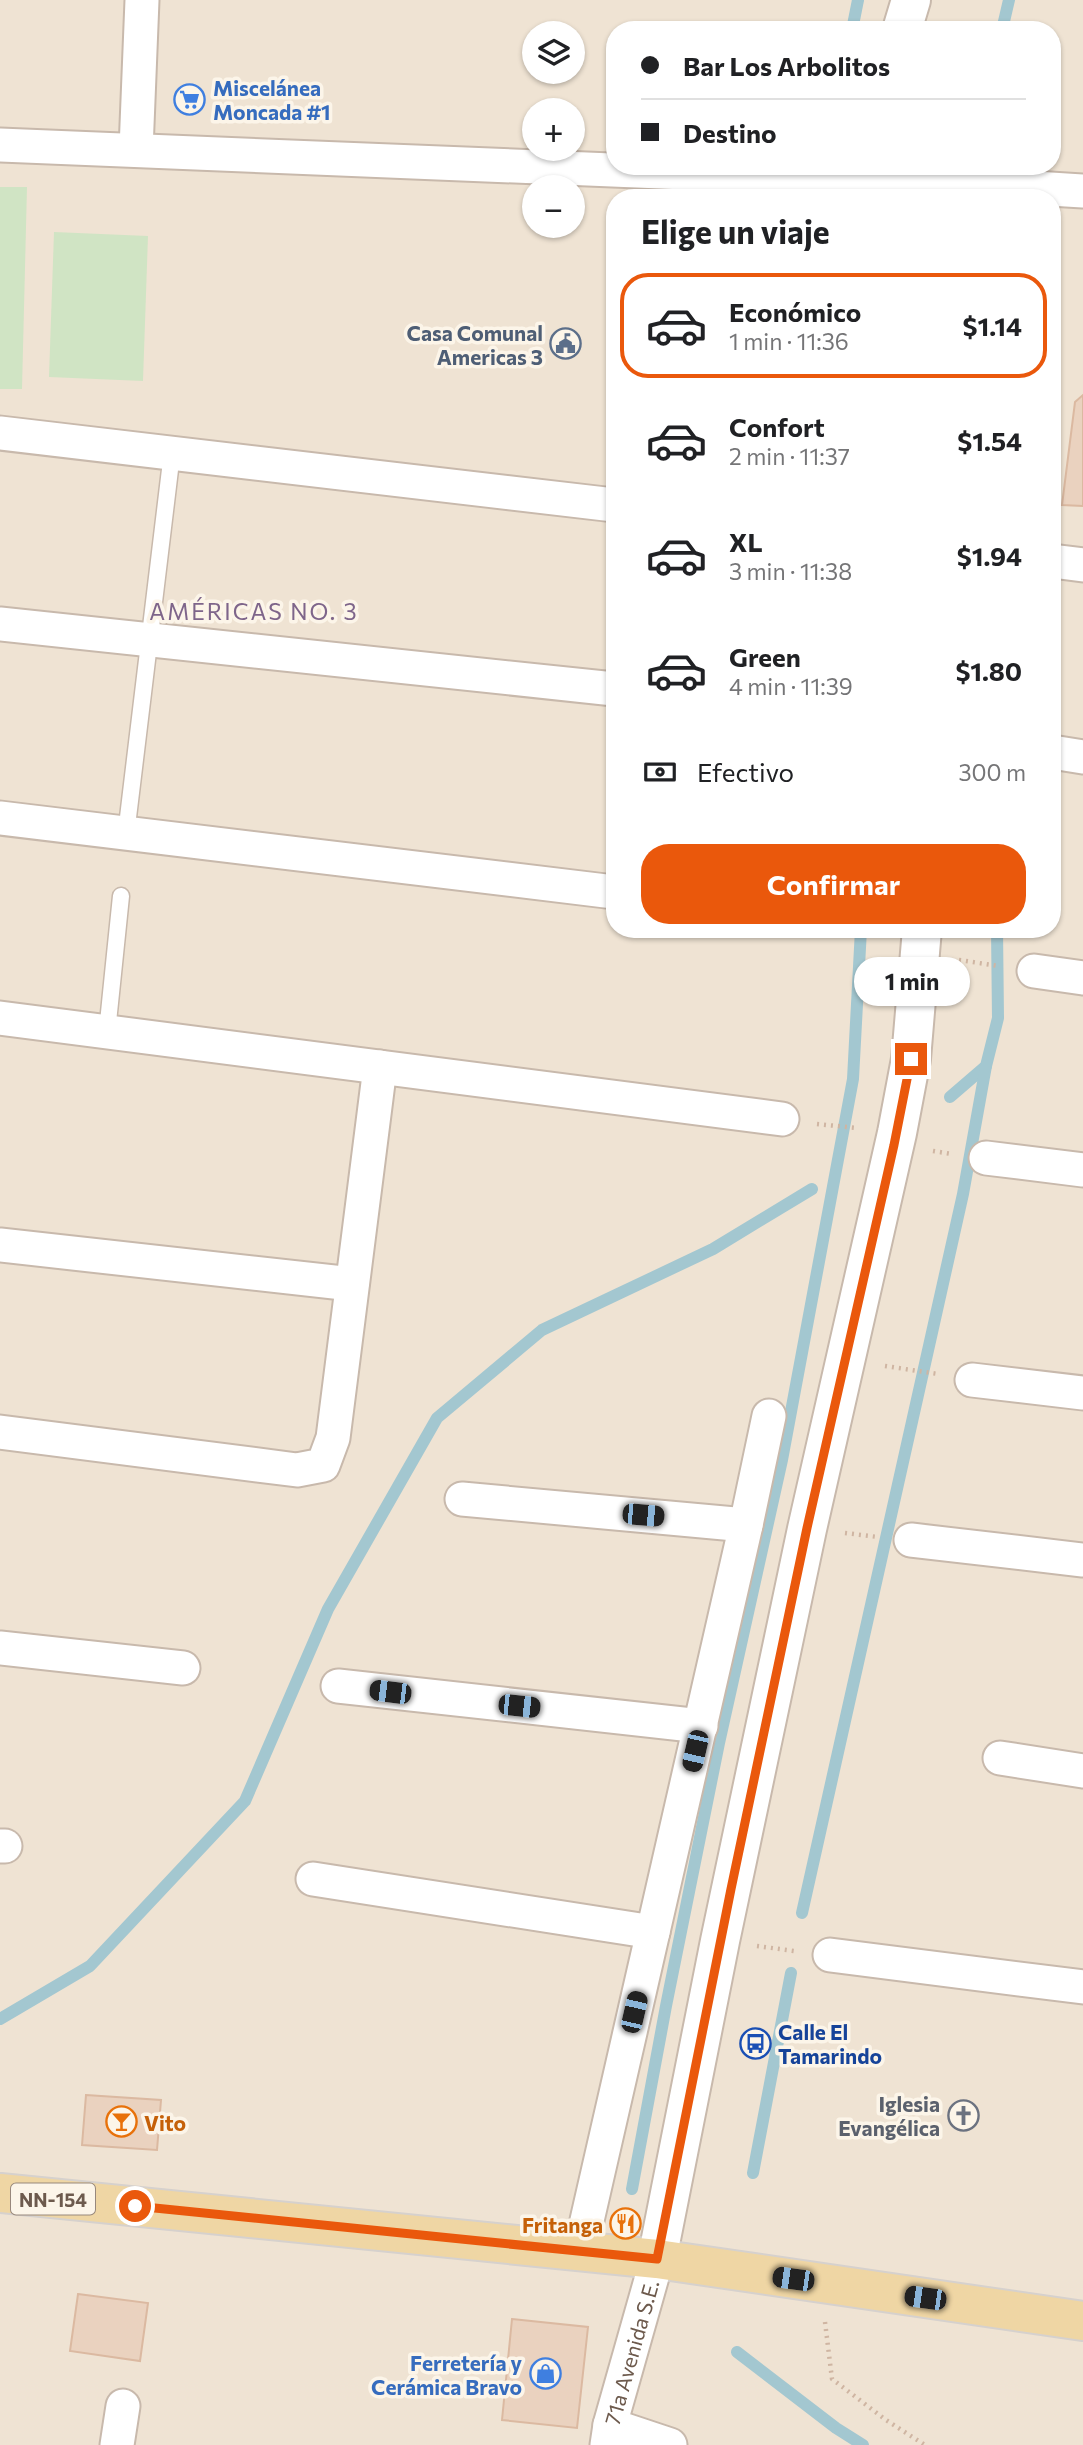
<!DOCTYPE html>
<html lang="es">
<meta charset="utf-8">
<style>
:root{--surface:#fff;--page:#f2f2f2;--text:#202124;--muted:#757577;--line:#e0e0e0;--accent:#ea580c}
body{margin:0;font-family:Commissioner,sans-serif;background:var(--page);color:var(--text);height:100vh;display:flex;flex-direction:column;font-size:26px;white-space:nowrap}
*{box-sizing:border-box;margin:0}
p{font-size:23px;color:var(--muted)}
.icon{flex:none;width:38px;height:38px;fill:none;stroke:currentColor;stroke-width:2;stroke-linecap:round;stroke-linejoin:round}
.map{position:relative;flex:1;overflow:hidden}
.details{position:absolute;left:606px;top:189px;width:455px;height:749px;display:flex;flex-direction:column;background:var(--surface);border-radius:28px;box-shadow:0 2px 5px #0004}
.details>*{flex:none}
.banner{position:absolute;left:606px;top:21px;width:455px;height:154px;border-radius:28px;box-shadow:0 2px 5px #0004;display:grid;align-content:center;height:154px;padding:0 35px;background:var(--surface)}
.buttons{position:absolute;left:522px;top:21px;display:grid;gap:14px}
.buttons a{display:grid;place-items:center;width:63px;height:63px;border-radius:50%;background:var(--surface);box-shadow:0 2px 5px #0004;font-size:35px}
.end{position:absolute;width:32px;height:32px;margin:-16px;border:9px solid #ea580c;background:#fff;box-shadow:0 0 0 4px #fff}
.from{border-radius:50%}
.bubble{position:absolute;height:49px;border-radius:24px;background:var(--surface);box-shadow:0 2px 5px #0004;font-size:23px;font-weight:700;line-height:49px;text-align:center}
.car{position:absolute;width:21px;height:42px;margin:-21px -10px;border-radius:9px;box-shadow:0 0 5px 2px #0007;background:linear-gradient(#222 24%,#8ab4d8 0 40%,#222 0 76%,#8ab4d8 0 86%,#222 0)}
.banner b{display:flex;align-items:center;gap:24px;height:66px;font-size:26px}
.banner b+b{border-top:2px solid var(--line)}
.banner i{width:18px;height:18px;background:var(--text)}
ul{padding:0;list-style:none}
li{display:flex;align-items:center;gap:21px;height:105px;margin:0 14px 10px;padding:0 21px;border:4px solid transparent;border-radius:28px}
li div{flex:1}
li b{display:block;font-size:26px}
li em{font-style:normal;font-weight:700}
li.on{border-color:var(--accent)}
li>.icon{width:63px;height:63px;stroke-width:1.5}
h2{padding:0 35px;font-size:32px;line-height:84px}
.pay{display:flex;align-items:center;gap:18px;height:77px;padding:0 35px;font-size:26px}
.pay p{margin-inline-start:auto}
.cta{display:flex;gap:14px;margin-top:auto;padding:14px 35px}
.cta a{flex:1;height:80px;border-radius:28px;background:var(--accent);color:#fff;font-size:28px;font-weight:700;line-height:80px;text-align:center}
.map>svg:first-child{display:block}
.residential{fill:#efe3d3;fill-rule:evenodd}
.green{fill:#d0e4c4}
.lines{fill:none;stroke-linecap:round;stroke-linejoin:round}
.stream{stroke:#a3c7d0;stroke-width:12}
.building{fill:#ead2bf;stroke:#dbb9a1;stroke-width:2}
.service-casing{stroke:#c8b9ac;stroke-width:19}
.minor-casing{stroke:#c8b9ac;stroke-width:37}
.tertiary-casing{stroke:#c8b9ac;stroke-width:42}
.primary-casing{stroke:#d6d1cd;stroke-width:42}
.path{stroke:#cfb5a2;stroke-width:4.5;stroke-dasharray:2 5;stroke-linecap:butt}
.service{stroke:#fff;stroke-width:16}
.minor{stroke:#fff;stroke-width:33}
.tertiary{stroke:#fff;stroke-width:38}
.primary{stroke:#efd6a4;stroke-width:38}
.route{stroke:#ea580c;stroke-width:9}
.labels{text-anchor:middle;dominant-baseline:central;stroke-width:7;stroke-linejoin:round;paint-order:stroke}
.shield{fill:#fcf5e9;stroke:#98887c;stroke-width:2}
.shield-label{font-size:19px;font-weight:bold;fill:#6d5a4d}
.shop-label{font-size:21px;font-weight:bold;fill:#366cbe;stroke:#fcf5e9;text-anchor:start}
.service-label{font-size:21px;font-weight:bold;fill:#4e5e75;stroke:#fcf5e9;text-anchor:end}
.transit-label{font-size:21px;font-weight:bold;fill:#164399;stroke:#fcf5e9;text-anchor:start}
.worship-label{font-size:21px;font-weight:bold;fill:#5b616d;stroke:#fcf5e9;text-anchor:end}
.food-label{font-size:21px;font-weight:bold;fill:#c56008;stroke:#fcf5e9;text-anchor:start}
.street-label{font-size:21px;fill:#6d5a4d;stroke:#fcf5e9}
.neighbourhood-label{font-size:23px;letter-spacing:2px;fill:#7e658a;stroke:#fcf5e9}
</style>
<div class="map">
<svg width="1083" height="2445" viewBox="0 0 1083 2445">
<rect width="100%" height="100%" fill="#f9f1e3"/>
<path class="residential" d="M0,0H1083V2445H0ZM614,30H1052V166H614ZM534,33H572V72H534ZM534,110H572V149H534ZM534,187H572V226H534ZM614,198H1052V929H614Z"/>
<g class="green">
<polygon points="0,187 27,187 22,389 0,389"/>
<polygon points="54,232 148,236 143,381 49,377"/>
</g>
<g class="lines">
<g class="stream">
<polyline points="852,30 858,0"/>
<polyline points="1002,30 1009,0"/>
<polyline points="950,1097 986,1066 998,1018 997,929"/>
<polyline points="802,1913 963,1194 986,1066"/>
<polyline points="0,2019 90,1966 245,1801 328,1609 437,1418 542,1330 713,1249 812,1189"/>
<polyline points="753,2173 791,1973"/>
<polyline points="632,2189 666,2006 719,1743 782,1460 853,1079 861,929"/>
<polyline points="737,2352 836,2428 863,2445"/>
</g>
</g>
<g class="building">
<polygon points="1083,395 1083,506 1062,505 1075,402"/>
<polygon points="86,2095 161,2100 157,2150 82,2145"/>
<polygon points="78,2294 148,2303 140,2361 70,2351"/>
<polygon points="512,2319 588,2327 577,2428 502,2420"/>
</g>
<g class="lines">
<defs>
<g id="service">
<polyline points="126,834 172,453"/>
<polyline points="107,1032 121,896"/>
</g>
<g id="minor">
<polyline points="0,145 855,180 888,179 1083,191"/>
<polyline points="136,150 142,0"/>
<polyline points="0,433 614,505"/>
<polyline points="1052,561 1083,565"/>
<polyline points="0,624 614,689"/>
<polyline points="1052,752 1083,757"/>
<polyline points="0,818 614,892"/>
<polyline points="1034,971 1083,978"/>
<polyline points="0,1018 782,1119"/>
<polyline points="986,1158 1083,1170"/>
<polyline points="0,1245 352,1284"/>
<polyline points="972,1380 1083,1393"/>
<polyline points="0,1432 297,1470 323,1465 333,1438 380,1067"/>
<polyline points="462,1499 746,1525"/>
<polyline points="911,1540 1083,1560"/>
<polyline points="0,1648 183,1668"/>
<polyline points="338,1686 701,1726"/>
<polyline points="1000,1758 1083,1771"/>
<polyline points="0,1846 5,1846"/>
<polyline points="313,1879 653,1932"/>
<polyline points="830,1955 1083,1987"/>
<polyline points="580,2251 746,1525 769,1416"/>
<polyline points="610,2425 670,2445"/>
<polyline points="117,2445 123,2406"/>
<path id="s1" d="M607,2445L610,2425L657,2259"/>
</g>
<g id="tertiary">
<polyline points="902,30 911,0"/>
<polyline points="888,166 889,198"/>
<polyline points="657,2259 720,1941 807,1529 897,1133 911,1059 922,929"/>
</g>
<polyline id="primary" points="0,2193 657,2259 1083,2321"/>
</defs>
<use href="#service" class="service-casing"/>
<use href="#minor" class="minor-casing"/>
<use href="#tertiary" class="tertiary-casing"/>
<use href="#primary" class="primary-casing"/>
<g class="path">
<polyline points="959,960 999,966"/>
<polyline points="817,1124 857,1128"/>
<polyline points="933,1151 952,1154"/>
<polyline points="885,1366 938,1374"/>
<polyline points="845,1533 878,1537"/>
<polyline points="757,1946 794,1951"/>
<polyline points="825,2322 832,2379 886,2420 925,2445"/>
</g>
<use href="#service" class="service"/>
<use href="#minor" class="minor"/>
<use href="#tertiary" class="tertiary"/>
<use href="#primary" class="primary"/>
</g>
<g class="lines">
<polyline class="route" points="135,2206 657,2259 731,1889 807,1528 894,1145 911,1059"/>
</g>
<defs>
<symbol id="supermarket-ring" viewBox="-11 -11 22 22"><circle r="9.5" fill="#fcf5e9" stroke="#3f7fe0" stroke-width="1.5"/><path d="M-6-5.5h2.5l.6 2H6L4.5 2H-2.5L-4.4-4H-6ZM-1.5 3.2a1.3 1.3 0 1 0 .1 0ZM3 3.2a1.3 1.3 0 1 0 .1 0Z" fill="#3f7fe0"/></symbol>
<symbol id="civic-ring" viewBox="-11 -11 22 22"><circle r="9.5" fill="#fcf5e9" stroke="#5c6f8a" stroke-width="1.5"/><path d="M-.6-6.5H3V-4.5H.6V-3L4-1V1h2V6H-6V1h2V-1L-.6-3ZM-1.2 2.5V6h2.4V2.5Z" fill="#5c6f8a"/></symbol>
<symbol id="bus-ring" viewBox="-11 -11 22 22"><circle r="9.5" fill="#fcf5e9" stroke="#1a4fb4" stroke-width="1.5"/><path d="M-5-6H5V4H4V6H2V4H-2V6H-4V4H-5ZM-3.5-4V0h7V-4ZM-3.5 1.2v1.5H-2V1.2ZM2 1.2v1.5H3.5V1.2Z" fill="#1a4fb4"/></symbol>
<symbol id="church-ring" viewBox="-11 -11 22 22"><circle r="9.5" fill="#fcf5e9" stroke="#6b7280" stroke-width="1.5"/><path d="M-1.2-6h2.4v3.5h3.3v2.4h-3.3V6h-2.4V-.1h-3.3v-2.4h3.3Z" fill="#6b7280"/></symbol>
<symbol id="bar-ring" viewBox="-11 -11 22 22"><circle r="9.5" fill="#fcf5e9" stroke="#e8710a" stroke-width="1.5"/><path d="M-6-5H6L.8 .8V4.5H3.5V6h-7V4.5H-.8V.8Z" fill="#e8710a"/></symbol>
<symbol id="restaurant-ring" viewBox="-11 -11 22 22"><circle r="9.5" fill="#fcf5e9" stroke="#e8710a" stroke-width="1.5"/><path d="M-5-6h1v4h1v-4h1v4h1v-4h1v5L-1.5 .5V6h-2V.5L-5-1ZM5-6V6H3V1.5H1.5Q1.5-4 5-6Z" fill="#e8710a"/></symbol>
<symbol id="shop-ring" viewBox="-11 -11 22 22"><circle r="9.5" fill="#fcf5e9" stroke="#3f7fe0" stroke-width="1.5"/><path d="M-5-2.5h2.3a2.7 3.5 0 0 1 5.4 0H5L5.5 6h-11ZM-1.5-2.5h3a1.5 2.3 0 0 0-3 0Z" fill="#3f7fe0"/></symbol>
</defs>
<g fill-rule="evenodd">
<use href="#supermarket-ring" x="172" y="82" width="35" height="35"/>
<use href="#civic-ring" x="548" y="326" width="35" height="35"/>
<use href="#bus-ring" x="738" y="2026" width="35" height="35"/>
<use href="#church-ring" x="946" y="2098" width="35" height="35"/>
<use href="#bar-ring" x="104" y="2104" width="35" height="35"/>
<use href="#restaurant-ring" x="608" y="2206" width="35" height="35"/>
<use href="#shop-ring" x="528" y="2356" width="35" height="35"/>
</g>
<g class="labels">
<rect class="shield" x="11" y="2183.5" width="84" height="31" rx="5"/>
<g class="shield-label">
<text x="53" y="2199">NN-154</text>
</g>
<g class="shop-label">
<text x="213" y="87">Miscelánea<tspan x="213" dy="24">Moncada #1</tspan></text>
<text x="522" y="2362" text-anchor="end">Ferretería y<tspan x="522" dy="24">Cerámica Bravo</tspan></text>
</g>
<g class="service-label">
<text x="543" y="332">Casa Comunal<tspan x="543" dy="24">Americas 3</tspan></text>
</g>
<g class="transit-label">
<text x="778" y="2031">Calle El<tspan x="778" dy="24">Tamarindo</tspan></text>
</g>
<g class="worship-label">
<text x="940" y="2103">Iglesia<tspan x="940" dy="24">Evangélica</tspan></text>
</g>
<g class="food-label">
<text x="144" y="2122">Vito</text>
<text x="603" y="2224" text-anchor="end">Fritanga</text>
</g>
<g class="street-label">
<text stroke="none"><textPath href="#s1" startOffset="96">71a Avenida S.E.</textPath></text>
</g>
<g class="neighbourhood-label">
<text x="254" y="611">AMÉRICAS NO. 3</text>
</g>
</g>
</svg>
<div class="buttons">
<a><svg class="icon" aria-label="layers" viewBox="0 0 24 24"><path d="M12 4l9 5-9 5-9-5zM3 14l9 5 9-5"/></svg></a>
<a>+</a>
<a>−</a>
</div>
<i class="end from" style="left:135px;top:2206px"></i>
<i class="end" style="left:911px;top:1059px"></i>
<div class="bubble" style="left:854px;top:957px;width:116px">1 min</div>
<i class="car" style="left:643px;top:1515px;rotate:95deg"></i>
<i class="car" style="left:390px;top:1692px;rotate:277deg"></i>
<i class="car" style="left:519px;top:1706px;rotate:96deg"></i>
<i class="car" style="left:695px;top:1751px;rotate:193deg"></i>
<i class="car" style="left:634px;top:2012px;rotate:13deg"></i>
<i class="car" style="left:793px;top:2279px;rotate:278deg"></i>
<i class="car" style="left:925px;top:2298px;rotate:278deg"></i>
<div class="banner">
<b><i class="from"></i>Bar Los Arbolitos</b>
<b><i></i>Destino</b>
</div>
<section class="details">
<h2>Elige un viaje</h2>
<ul>
<li class="on"><svg class="icon" aria-label="car" viewBox="0 0 24 24"><path d="M5 17H2v-5l4-1 3-4h7l3 4 3 1v5h-3M9 17h6M6 11h13"/><circle cx="7" cy="17" r="2"/><circle cx="17" cy="17" r="2"/></svg><div><b>Económico</b><p>1 min · 11:36</p></div><em>$1.14</em></li>
<li><svg class="icon" aria-label="car" viewBox="0 0 24 24"><path d="M5 17H2v-5l4-1 3-4h7l3 4 3 1v5h-3M9 17h6M6 11h13"/><circle cx="7" cy="17" r="2"/><circle cx="17" cy="17" r="2"/></svg><div><b>Confort</b><p>2 min · 11:37</p></div><em>$1.54</em></li>
<li><svg class="icon" aria-label="car" viewBox="0 0 24 24"><path d="M5 17H2v-5l4-1 3-4h7l3 4 3 1v5h-3M9 17h6M6 11h13"/><circle cx="7" cy="17" r="2"/><circle cx="17" cy="17" r="2"/></svg><div><b>XL</b><p>3 min · 11:38</p></div><em>$1.94</em></li>
<li><svg class="icon" aria-label="car" viewBox="0 0 24 24"><path d="M5 17H2v-5l4-1 3-4h7l3 4 3 1v5h-3M9 17h6M6 11h13"/><circle cx="7" cy="17" r="2"/><circle cx="17" cy="17" r="2"/></svg><div><b>Green</b><p>4 min · 11:39</p></div><em>$1.80</em></li>
</ul>
<div class="pay"><svg class="icon" aria-label="cash" viewBox="0 0 24 24"><path d="M3 7h18v10H3z"/><circle cx="12" cy="12" r="2"/></svg>Efectivo<p>300 m</p></div>
<div class="cta"><a>Confirmar</a></div>
</section>
</div>
